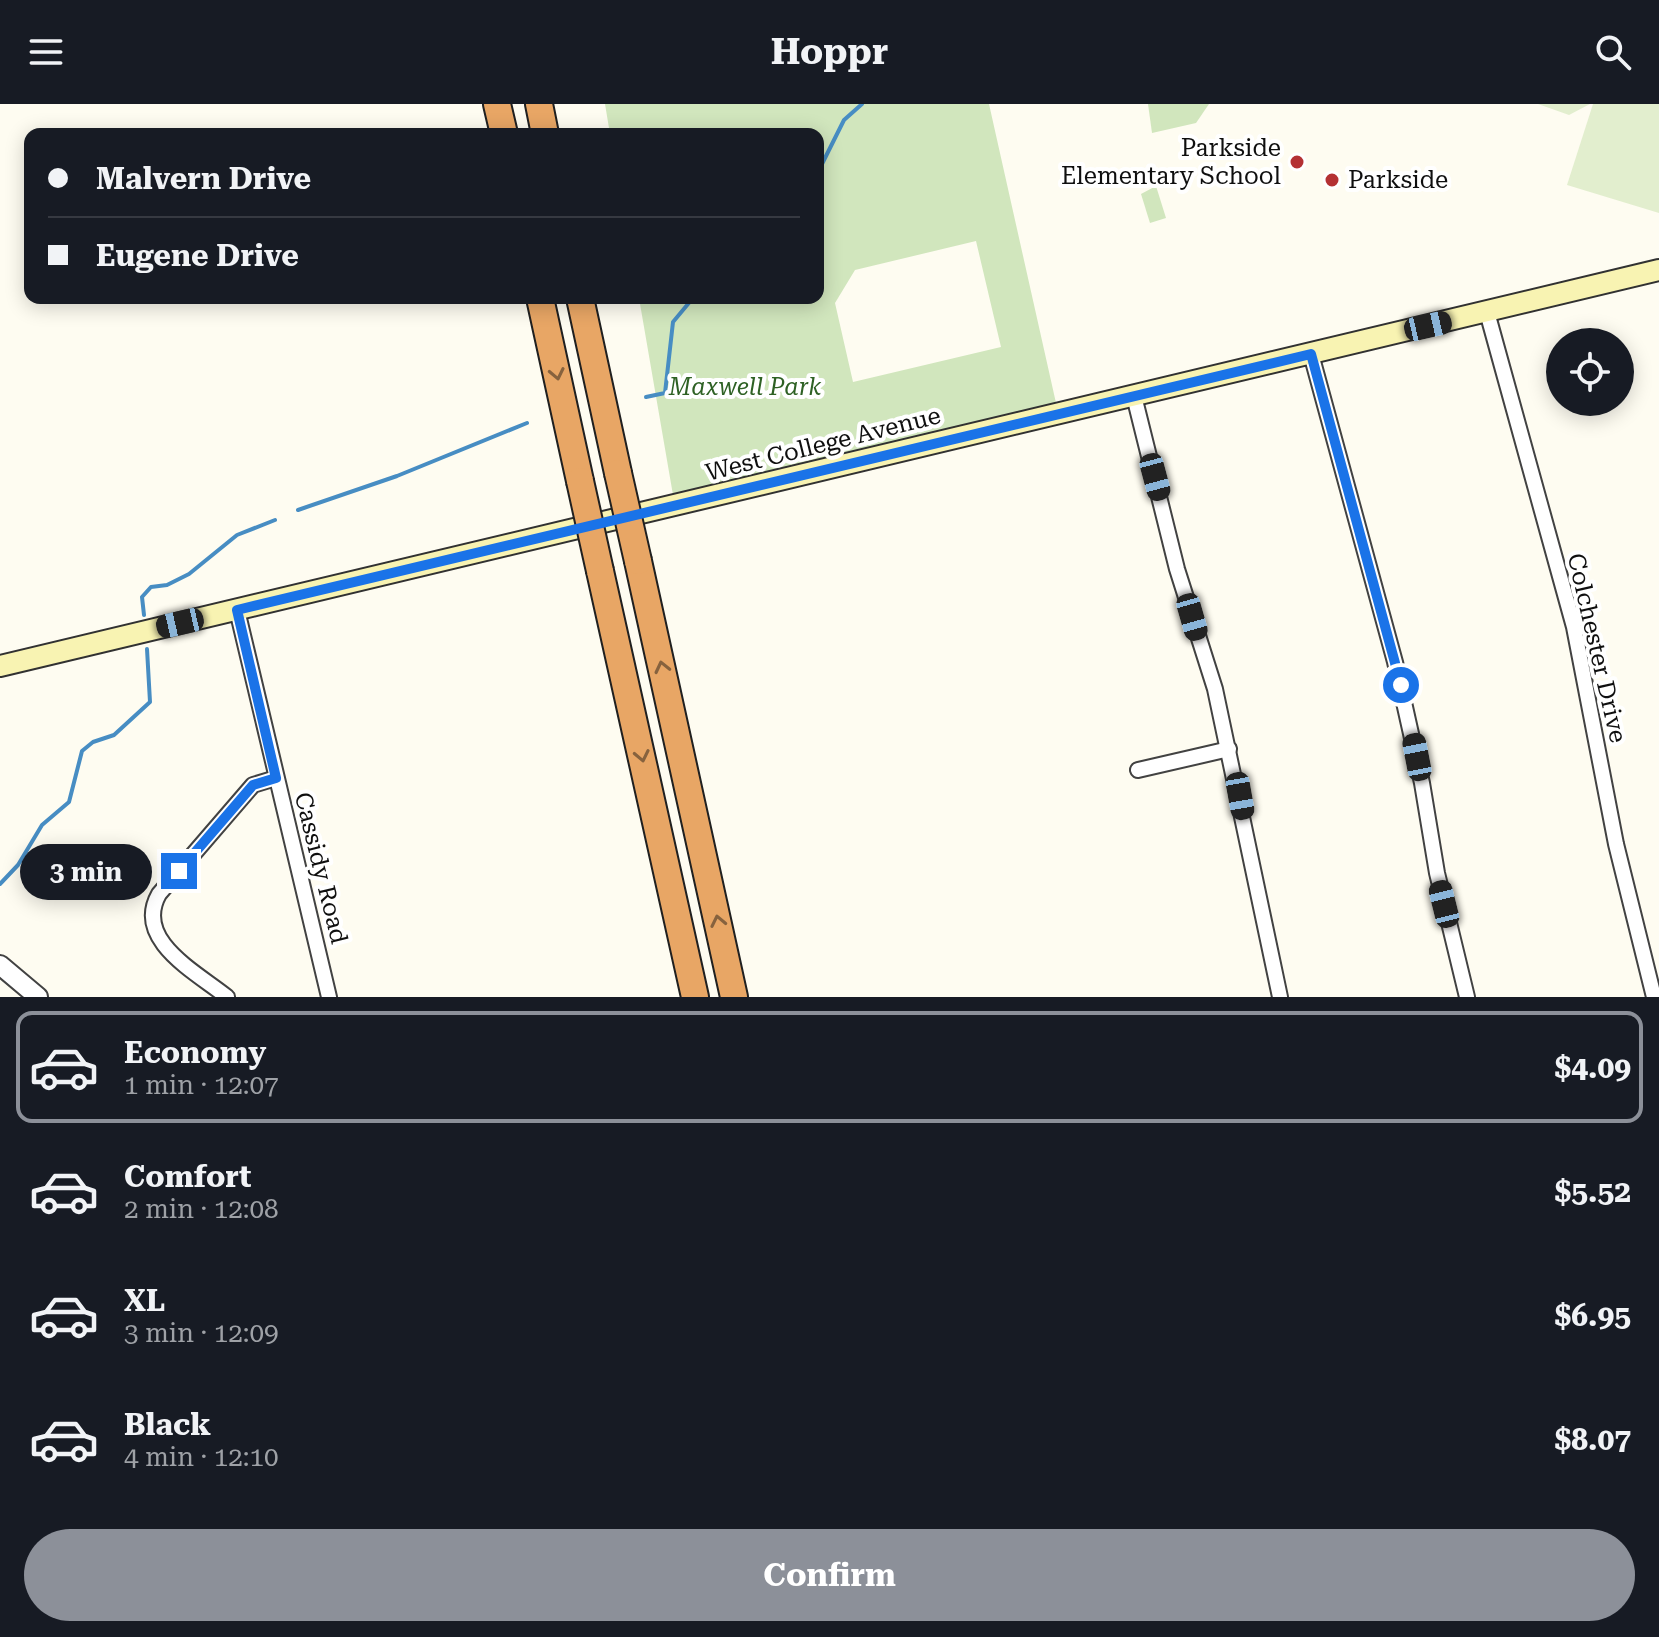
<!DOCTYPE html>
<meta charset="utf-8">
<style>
:root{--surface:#171b24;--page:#242831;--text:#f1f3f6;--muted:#9ea1a6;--line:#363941;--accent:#8c9099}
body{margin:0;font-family:"Roboto Serif",serif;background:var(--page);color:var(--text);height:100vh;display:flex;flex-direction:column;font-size:30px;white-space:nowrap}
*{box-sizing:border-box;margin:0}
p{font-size:26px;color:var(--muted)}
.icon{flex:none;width:44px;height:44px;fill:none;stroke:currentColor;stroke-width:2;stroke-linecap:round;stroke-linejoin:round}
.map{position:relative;height:893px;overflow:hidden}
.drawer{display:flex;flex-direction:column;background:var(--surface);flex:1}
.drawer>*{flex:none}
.banner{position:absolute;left:24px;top:24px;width:800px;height:176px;border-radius:16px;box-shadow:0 4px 20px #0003;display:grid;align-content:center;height:176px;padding:0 24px;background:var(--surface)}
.controls{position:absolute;left:1546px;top:224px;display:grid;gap:16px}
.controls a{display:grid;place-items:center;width:88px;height:88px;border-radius:50%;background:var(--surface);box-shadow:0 4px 20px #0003;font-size:40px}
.end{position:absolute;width:36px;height:36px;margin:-18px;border:10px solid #1a73e8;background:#fff;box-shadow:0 0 0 4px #fff}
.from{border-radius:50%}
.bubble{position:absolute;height:56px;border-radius:28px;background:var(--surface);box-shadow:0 4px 20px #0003;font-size:26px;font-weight:700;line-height:56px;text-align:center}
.car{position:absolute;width:24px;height:48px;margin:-24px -12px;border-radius:10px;box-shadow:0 0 6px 2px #0007;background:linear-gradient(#222 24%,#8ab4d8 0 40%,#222 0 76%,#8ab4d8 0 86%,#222 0)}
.banner b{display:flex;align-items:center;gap:28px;height:76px;font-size:30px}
.banner b+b{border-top:2px solid var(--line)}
.banner i{width:20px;height:20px;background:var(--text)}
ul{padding:14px 0 0;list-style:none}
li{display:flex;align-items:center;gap:24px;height:112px;margin:0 16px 12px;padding:0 8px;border:4px solid transparent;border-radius:16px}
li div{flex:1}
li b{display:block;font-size:30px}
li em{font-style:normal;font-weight:700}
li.active{border-color:var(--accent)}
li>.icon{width:72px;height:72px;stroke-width:1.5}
.primary-button{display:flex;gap:16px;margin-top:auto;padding:16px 24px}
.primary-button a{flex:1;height:92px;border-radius:48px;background:var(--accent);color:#fff;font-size:32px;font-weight:700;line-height:92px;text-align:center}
header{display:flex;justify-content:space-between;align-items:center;height:104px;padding:0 24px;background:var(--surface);font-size:36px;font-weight:700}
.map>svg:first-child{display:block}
.green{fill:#d1e6bd;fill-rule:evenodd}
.pitch{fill:#e2eece}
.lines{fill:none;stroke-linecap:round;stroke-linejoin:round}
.stream{stroke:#478dc3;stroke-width:4}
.minor-casing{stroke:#424242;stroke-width:18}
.tertiary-casing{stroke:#424242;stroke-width:22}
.secondary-casing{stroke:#313131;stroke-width:24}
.motorway-casing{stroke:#202020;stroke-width:30}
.minor{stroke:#fff;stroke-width:14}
.tertiary{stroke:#fff;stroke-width:18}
.secondary{stroke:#f8f3b2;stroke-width:20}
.motorway{stroke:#e8a665;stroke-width:26}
.motorway-bridge-casing{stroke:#202020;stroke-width:30;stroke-linecap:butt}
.motorway-bridge{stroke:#e8a665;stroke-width:26}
.oneway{stroke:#86623e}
.route{stroke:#1a73e8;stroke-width:10}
.poi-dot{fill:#b43133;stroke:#fff;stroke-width:3}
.labels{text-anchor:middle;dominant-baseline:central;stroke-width:8;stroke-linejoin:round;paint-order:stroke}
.poi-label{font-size:24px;fill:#0f0f0f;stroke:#fff;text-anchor:end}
.park-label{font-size:24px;font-style:italic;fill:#2e6124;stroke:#fff}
.street-label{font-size:24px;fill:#0f0f0f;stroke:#fff}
</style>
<header><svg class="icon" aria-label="menu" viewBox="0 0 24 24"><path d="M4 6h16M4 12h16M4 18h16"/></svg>Hoppr<svg class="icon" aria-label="search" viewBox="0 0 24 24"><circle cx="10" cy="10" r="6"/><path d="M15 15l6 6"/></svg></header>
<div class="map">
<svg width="1659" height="893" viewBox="0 0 1659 893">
<rect width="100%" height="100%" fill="#fefcf1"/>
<g class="green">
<path d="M605,0H989L1056,299L673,391L639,194H818V30H610ZM976,137L1001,243L853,278L835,199L855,166Z"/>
<polygon points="1148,0 1209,0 1196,19 1152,29"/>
<polygon points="1156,82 1166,114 1150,119 1141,90"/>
</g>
<g class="pitch">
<polygon points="1538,0 1590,0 1569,11"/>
<polygon points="1593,0 1659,0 1659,109 1567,81"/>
</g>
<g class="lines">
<g class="stream">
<polyline points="818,68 844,16 862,0"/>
<polyline points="646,293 665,289 673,218 693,194"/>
<polyline points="298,406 397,372 527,319"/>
<polyline points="144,511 142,493 151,483 167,481 189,470 237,431 275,416"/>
<polyline points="0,780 18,761 42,721 69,698 82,647 93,638 114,631 150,598 147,545"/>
</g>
<defs>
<g id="minor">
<polyline points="1487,208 1574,523 1616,740 1654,893"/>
<polyline points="1311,250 1395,558 1422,679 1437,769 1467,893"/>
<polyline points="1134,292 1177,465 1215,585 1280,893"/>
<polyline points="237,506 329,893"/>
<polyline points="1138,666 1229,645"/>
<path d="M227,893C196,868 133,836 159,790L253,681L276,674"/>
</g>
<polyline id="tertiary" points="0,861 38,893"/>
<polyline id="secondary" points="0,562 1659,166"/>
<g id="motorway">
<polyline points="497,0 504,30"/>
<polyline points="539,0 545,30"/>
<polyline points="540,194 580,377"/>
<polyline points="580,194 618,369"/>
<polyline points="638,457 734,893"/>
<polyline points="600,467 695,893"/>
</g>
</defs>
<use href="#minor" class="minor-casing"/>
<use href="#tertiary" class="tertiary-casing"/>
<use href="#secondary" class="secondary-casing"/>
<use href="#motorway" class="motorway-casing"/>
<use href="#minor" class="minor"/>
<use href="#tertiary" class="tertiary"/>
<use href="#secondary" class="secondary"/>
<use href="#motorway" class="motorway"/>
<defs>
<g id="motorway-bridge">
<polyline points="618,369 638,457"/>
<polyline points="580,377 600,467"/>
</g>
</defs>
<use href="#motorway-bridge" class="motorway-bridge-casing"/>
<use href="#motorway-bridge" class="motorway-bridge"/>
</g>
<defs><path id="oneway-chevron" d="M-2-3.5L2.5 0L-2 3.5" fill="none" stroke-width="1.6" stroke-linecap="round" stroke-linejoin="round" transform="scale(2)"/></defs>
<g class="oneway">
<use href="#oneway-chevron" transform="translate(557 270) rotate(78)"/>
<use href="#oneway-chevron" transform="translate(662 563) rotate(-103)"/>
<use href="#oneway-chevron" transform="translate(642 652) rotate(78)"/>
<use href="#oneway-chevron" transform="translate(718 817) rotate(-102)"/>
</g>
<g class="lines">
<polyline class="route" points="179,767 253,681 276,674 237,506 1311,250 1401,581"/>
</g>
<g class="poi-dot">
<circle cx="1297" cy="58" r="8"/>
<circle cx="1332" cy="76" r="8"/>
</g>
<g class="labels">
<g class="poi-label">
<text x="1281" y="44">Parkside<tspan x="1281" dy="28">Elementary School</tspan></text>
<text x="1348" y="76" text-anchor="start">Parkside</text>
</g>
<g class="park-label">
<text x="745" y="283">Maxwell Park</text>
</g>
<g class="street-label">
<text transform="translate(823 340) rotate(-14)">West College Avenue</text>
<text transform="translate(1597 544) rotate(77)">Colchester Drive</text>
<text transform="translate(321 764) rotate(76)">Cassidy Road</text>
</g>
</g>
</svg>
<div class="controls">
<a><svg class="icon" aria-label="locate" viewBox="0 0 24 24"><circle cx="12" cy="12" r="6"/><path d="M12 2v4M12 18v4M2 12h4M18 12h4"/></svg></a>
</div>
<i class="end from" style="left:1401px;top:581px"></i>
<i class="end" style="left:179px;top:767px"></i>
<div class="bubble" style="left:20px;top:740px;width:132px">3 min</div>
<i class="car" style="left:1428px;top:222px;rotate:77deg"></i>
<i class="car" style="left:1155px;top:373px;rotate:165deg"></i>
<i class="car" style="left:1192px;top:513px;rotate:164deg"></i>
<i class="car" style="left:180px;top:519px;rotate:257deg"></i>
<i class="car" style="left:1417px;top:653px;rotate:349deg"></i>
<i class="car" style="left:1240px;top:692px;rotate:170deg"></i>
<i class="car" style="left:1444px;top:800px;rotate:346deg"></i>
<div class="banner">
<b><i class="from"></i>Malvern Drive</b>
<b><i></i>Eugene Drive</b>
</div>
</div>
<section class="drawer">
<ul>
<li class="active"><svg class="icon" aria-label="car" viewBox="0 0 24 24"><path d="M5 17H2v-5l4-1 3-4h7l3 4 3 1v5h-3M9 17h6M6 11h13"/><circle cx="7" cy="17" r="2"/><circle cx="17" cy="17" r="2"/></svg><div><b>Economy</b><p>1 min · 12:07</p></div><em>$4.09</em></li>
<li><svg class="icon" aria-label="car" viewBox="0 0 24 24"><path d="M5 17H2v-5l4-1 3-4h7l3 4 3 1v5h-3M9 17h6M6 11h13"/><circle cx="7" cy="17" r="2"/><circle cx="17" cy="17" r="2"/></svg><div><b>Comfort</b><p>2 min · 12:08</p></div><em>$5.52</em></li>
<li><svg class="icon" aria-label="car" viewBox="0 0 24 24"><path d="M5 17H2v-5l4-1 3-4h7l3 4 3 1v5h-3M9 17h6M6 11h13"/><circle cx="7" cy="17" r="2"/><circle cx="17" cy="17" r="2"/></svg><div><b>XL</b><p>3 min · 12:09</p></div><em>$6.95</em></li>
<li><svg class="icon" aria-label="car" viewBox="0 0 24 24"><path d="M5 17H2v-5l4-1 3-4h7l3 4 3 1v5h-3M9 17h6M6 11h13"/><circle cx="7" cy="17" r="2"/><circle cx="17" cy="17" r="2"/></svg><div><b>Black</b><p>4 min · 12:10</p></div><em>$8.07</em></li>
</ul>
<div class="primary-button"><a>Confirm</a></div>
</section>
